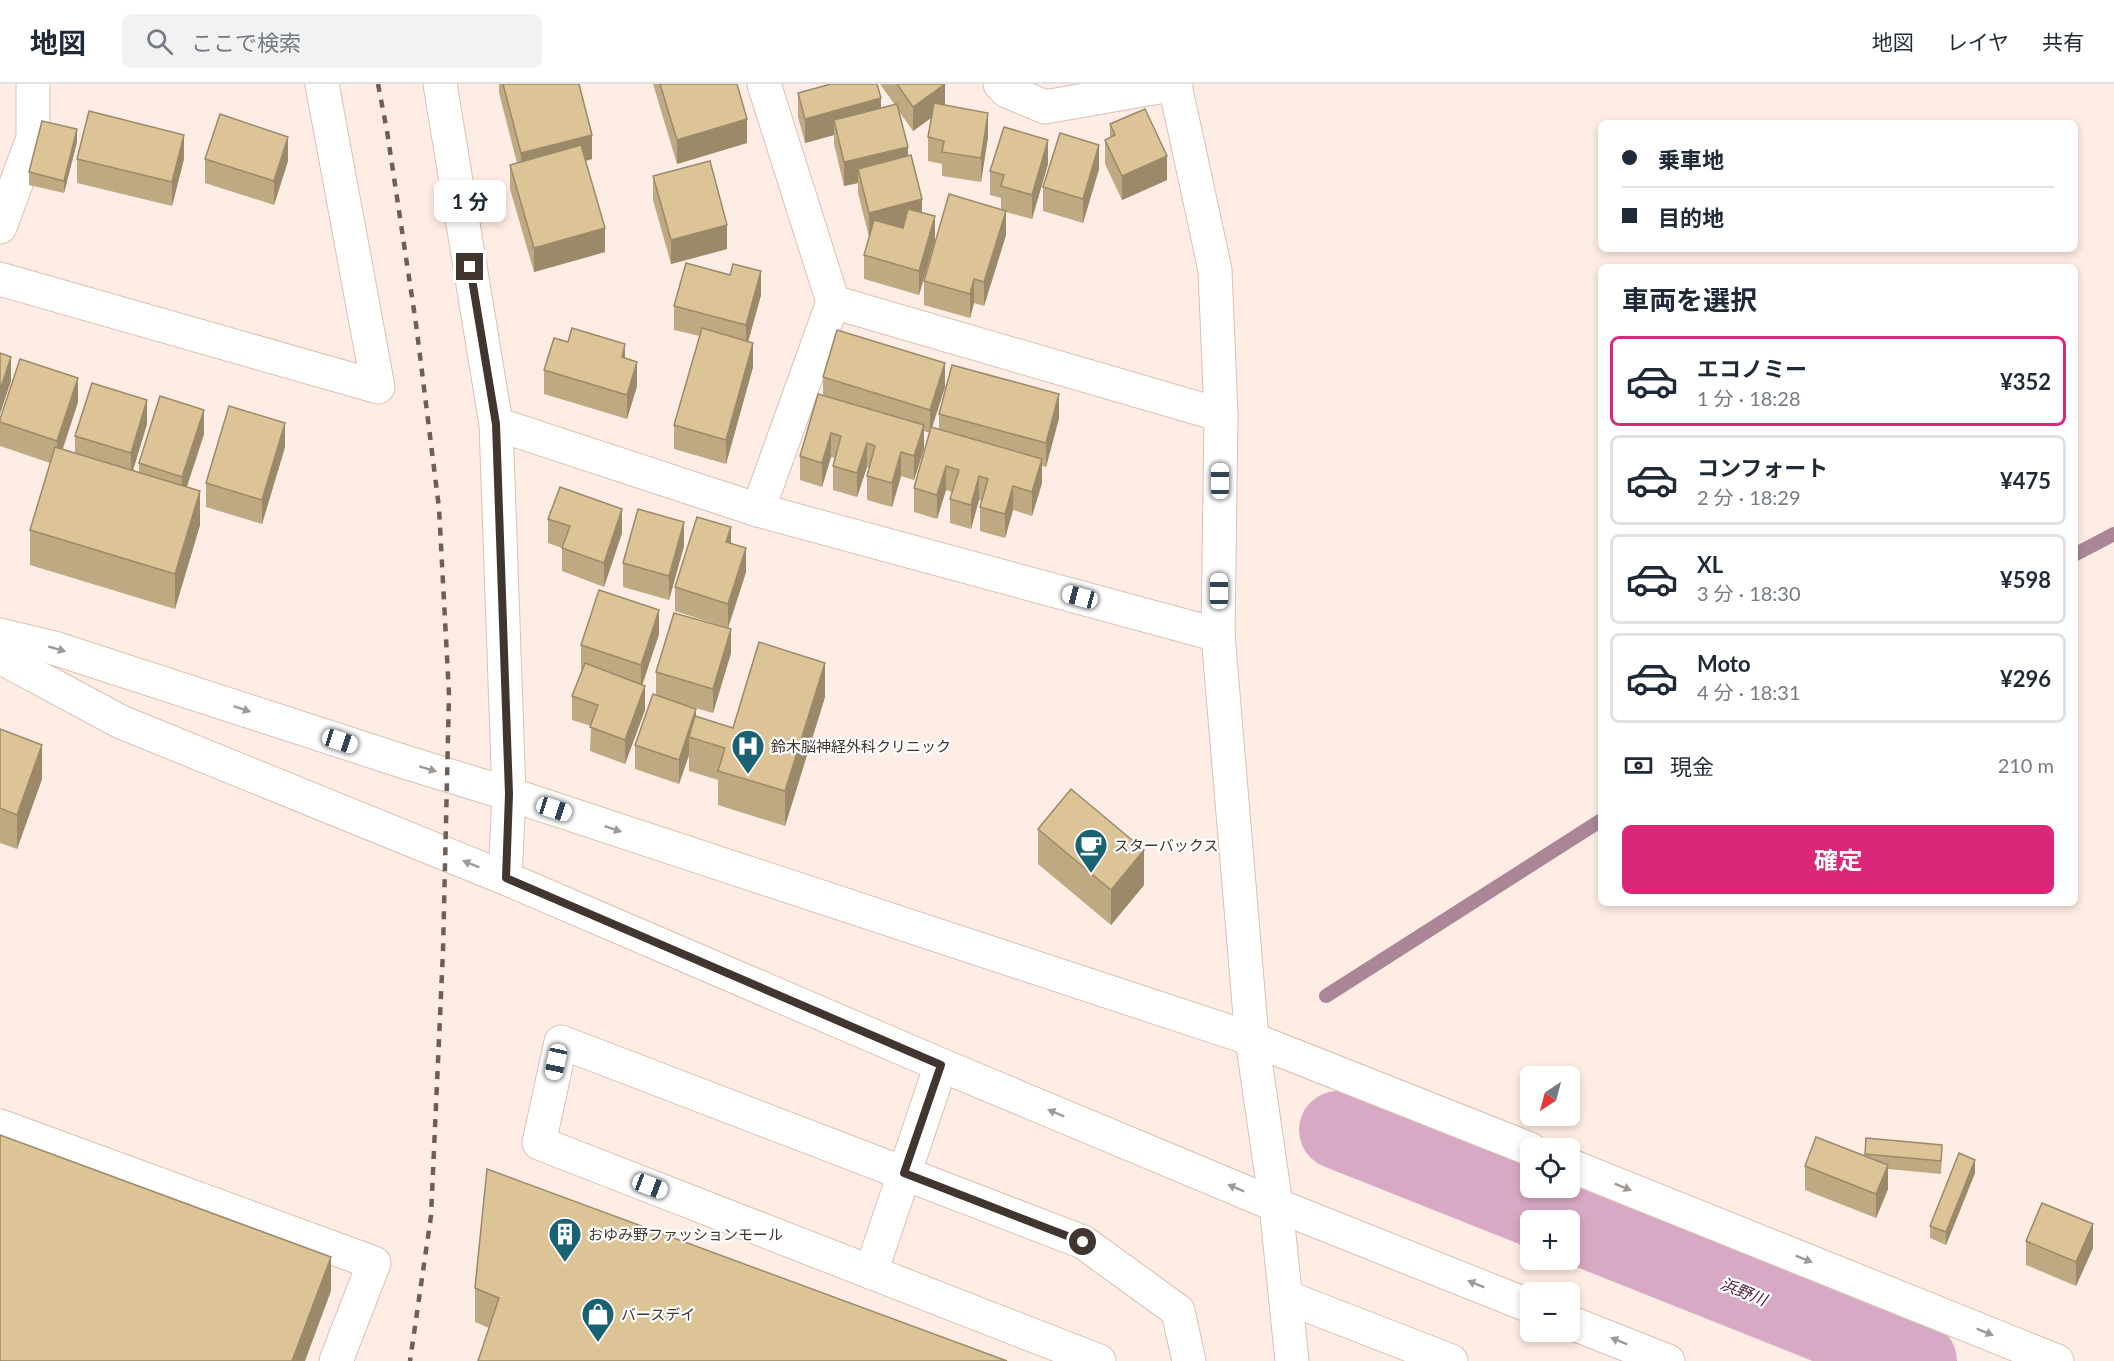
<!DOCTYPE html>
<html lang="ja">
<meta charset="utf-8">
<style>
:root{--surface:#fff;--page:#f2f2f3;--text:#1f2937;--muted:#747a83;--line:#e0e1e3;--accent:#db2777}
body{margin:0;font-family:Lato,"Noto Sans JP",sans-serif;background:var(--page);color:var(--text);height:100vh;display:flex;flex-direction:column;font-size:22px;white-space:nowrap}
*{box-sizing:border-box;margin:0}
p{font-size:20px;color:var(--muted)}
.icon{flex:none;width:33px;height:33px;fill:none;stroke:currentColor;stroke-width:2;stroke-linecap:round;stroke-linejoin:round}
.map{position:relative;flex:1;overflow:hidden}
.sheet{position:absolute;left:1598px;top:180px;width:480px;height:642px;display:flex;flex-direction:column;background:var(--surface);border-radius:9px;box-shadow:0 3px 9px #0003}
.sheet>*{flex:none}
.top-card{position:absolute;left:1598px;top:36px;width:480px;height:132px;border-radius:9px;box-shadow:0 3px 9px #0003;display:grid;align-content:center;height:132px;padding:0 24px;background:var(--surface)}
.needle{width:39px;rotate:216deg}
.buttons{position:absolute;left:1520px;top:982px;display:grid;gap:12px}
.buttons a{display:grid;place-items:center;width:60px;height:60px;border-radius:9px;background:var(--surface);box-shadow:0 3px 9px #0003;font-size:30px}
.end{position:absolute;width:27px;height:27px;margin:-14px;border:8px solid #40352f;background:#fff;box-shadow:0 0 0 3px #fff}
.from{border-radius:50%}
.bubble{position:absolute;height:42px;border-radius:9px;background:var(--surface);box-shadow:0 3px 9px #0003;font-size:20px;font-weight:700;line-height:42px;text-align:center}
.car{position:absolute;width:18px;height:36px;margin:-18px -9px;border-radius:8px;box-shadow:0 0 4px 2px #0007;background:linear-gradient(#fff 24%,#345 0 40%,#fff 0 76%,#345 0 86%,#fff 0)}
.top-card b{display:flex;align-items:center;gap:21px;height:57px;font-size:22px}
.top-card b+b{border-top:2px solid var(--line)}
.top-card i{width:15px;height:15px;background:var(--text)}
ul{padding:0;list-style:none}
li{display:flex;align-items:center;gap:18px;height:90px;margin:0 12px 9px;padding:0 12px;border:3px solid var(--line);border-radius:9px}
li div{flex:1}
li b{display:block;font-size:22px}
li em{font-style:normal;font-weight:700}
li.selected{border-color:var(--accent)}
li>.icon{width:54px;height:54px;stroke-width:1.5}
h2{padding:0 24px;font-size:27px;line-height:72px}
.pay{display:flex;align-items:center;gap:15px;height:66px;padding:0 24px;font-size:22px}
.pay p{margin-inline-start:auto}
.action{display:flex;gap:12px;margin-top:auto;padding:12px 24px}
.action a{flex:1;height:69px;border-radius:9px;background:var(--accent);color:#fff;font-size:24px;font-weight:700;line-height:69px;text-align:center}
header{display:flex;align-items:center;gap:36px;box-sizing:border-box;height:84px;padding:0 30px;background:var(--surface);border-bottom:2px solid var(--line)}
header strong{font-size:28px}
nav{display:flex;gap:33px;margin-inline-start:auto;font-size:21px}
.search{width:420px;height:54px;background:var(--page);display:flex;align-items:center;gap:15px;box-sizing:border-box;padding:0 21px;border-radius:9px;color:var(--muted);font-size:22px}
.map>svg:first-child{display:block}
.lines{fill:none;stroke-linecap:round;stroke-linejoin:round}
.stream{stroke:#aa8697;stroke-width:14}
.river{stroke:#d8a9c4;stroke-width:78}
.minor-casing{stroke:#dbc0b2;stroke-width:35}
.minor{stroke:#fff;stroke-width:33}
.rail{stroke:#6b5f58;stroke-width:4.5;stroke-dasharray:8 8;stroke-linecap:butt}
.wall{fill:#bea982}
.shaded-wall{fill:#9b896a}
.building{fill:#ddc497;stroke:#9b896a;stroke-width:1.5}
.oneway{fill:#a09a97}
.route{stroke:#40352f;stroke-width:8}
.labels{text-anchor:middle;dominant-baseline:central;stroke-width:4.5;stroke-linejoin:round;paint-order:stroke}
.poi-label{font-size:15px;fill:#40352f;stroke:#fff;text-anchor:start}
.water-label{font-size:16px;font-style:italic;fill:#4c1439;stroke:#fff}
</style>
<header>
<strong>地図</strong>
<div class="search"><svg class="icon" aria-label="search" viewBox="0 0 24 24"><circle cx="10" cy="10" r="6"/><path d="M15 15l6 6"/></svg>ここで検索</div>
<nav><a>地図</a><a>レイヤ</a><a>共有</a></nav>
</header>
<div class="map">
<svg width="2114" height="1277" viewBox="0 0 2114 1277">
<rect width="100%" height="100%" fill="#feede4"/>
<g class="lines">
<g class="stream">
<polyline points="2074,471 2114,450"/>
<polyline points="1326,912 1600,737"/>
</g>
<g class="river">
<polyline points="1338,1046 1567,1137"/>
<polyline points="1569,1138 1918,1277"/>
</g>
<defs>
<g id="minor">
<polyline points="440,0 496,340 509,710 505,794"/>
<polyline points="1000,0 1007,7 1045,23 1176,0"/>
<polyline points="1175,1 1215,186 1221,331 1218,551 1252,955 1276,1121 1292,1277"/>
<polyline points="0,143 33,54 33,0"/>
<polyline points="0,195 378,303 322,0"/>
<polyline points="833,218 1221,331"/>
<polyline points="496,340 758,426 1218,551"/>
<polyline points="758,426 833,218 764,0"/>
<polyline points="0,551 54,564 405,678 509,710 1252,955 1530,1065"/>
<polyline points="0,573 121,638 505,794 941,981 1276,1121 1530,1222"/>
<polyline points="0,1042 374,1179 336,1277"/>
<polyline points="1569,1081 2057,1277"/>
<polyline points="871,1188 941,981"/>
<polyline points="1286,1213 1451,1277"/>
<polyline points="1569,1238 1668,1277"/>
<polyline points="1099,1277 539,1059 561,958 1083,1158 1178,1227 1189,1277"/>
</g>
</defs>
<use href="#minor" class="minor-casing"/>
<use href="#minor" class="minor"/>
<polyline class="rail" points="378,0 387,47 416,240 439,424 449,610 443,867 431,1132 410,1277"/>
</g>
<g class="wall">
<polygon points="499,0 579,0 592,75 586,77 605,168 534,188 510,105 510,81 517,79 499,9"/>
<polygon points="653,0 737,0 747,59 677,80"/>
<polygon points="828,0 877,0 881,24 895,21 880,0 945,0 945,21 988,53 981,98 942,92 942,80 928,77 928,53 931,34 913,47 898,26 908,71 922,129 935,156 919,211 864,195 864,171 869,153 858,109 858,99 844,102 834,60 834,51 805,59 798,33 798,9 828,1"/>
<polygon points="1110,40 1167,96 1122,116 1105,80 1105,56 1110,54"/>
<polygon points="77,58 64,109 29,101 29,88"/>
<polygon points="77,75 184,75 172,122 77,99"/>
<polygon points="205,75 288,77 274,121 205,99"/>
<polygon points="1048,80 1032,135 1006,128 1006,151 984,222 974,219 970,234 924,221 924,197 1001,126 1001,114 990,111 990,87"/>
<polygon points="1099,85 1083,139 1043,127 1043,103"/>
<polygon points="653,92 727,165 671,180 653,116"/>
<polygon points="761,211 748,258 753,283 726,380 674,365 674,341 700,252 674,246 674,222"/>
<polygon points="568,258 625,274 637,302 627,335 544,310 544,286"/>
<polygon points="823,293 945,303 932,343 939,345 939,330 1059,334 1046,383 1042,382 1042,399 1032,432 1013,426 1005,454 980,447 980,423 982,417 979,416 971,445 950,439 950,415 952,408 946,406 937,435 914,428 914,404 930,349 924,347 924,365 914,396 901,392 892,423 867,416 867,392 869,384 867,383 857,413 833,406 833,382 835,374 831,373 822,403 800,396 800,372 823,311"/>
<polygon points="78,318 63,365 75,369 75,352 147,340 133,386 139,388 139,379 204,350 187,403 200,441 175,525 30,481 30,446 50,379 0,362 0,335"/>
<polygon points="285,363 262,440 206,423 206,399"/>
<polygon points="548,435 622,449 604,503 562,487 562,464 548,459"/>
<polygon points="731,459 746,488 728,544 675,527 675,503"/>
<polygon points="684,462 669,516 623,503 623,479"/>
<polygon points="659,550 642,600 645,626 625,680 590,667 591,642 572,636 572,612 582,585 581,585 581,561"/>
<polygon points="731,569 713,629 671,617 696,633 733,644 825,613 785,742 718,721 718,696 689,687 689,671 679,700 635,685 635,661 656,612 656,588"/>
<polygon points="0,645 42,695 17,765 0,759"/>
<polygon points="1038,745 1144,801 1111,841 1038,780"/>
<polygon points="1866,1054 1942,1073 1941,1090 1888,1085 1888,1105 1876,1134 1805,1106 1805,1082 1865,1072"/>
<polygon points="1975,1089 1946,1161 1930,1154 1930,1142"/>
<polygon points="2026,1157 2093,1164 2076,1202 2026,1181"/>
<polygon points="475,1204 1007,1277 489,1244 475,1238"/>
</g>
<g class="shaded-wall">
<polygon points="945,0 945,24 913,47 913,23"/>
<polygon points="881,14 881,38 834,36 834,51 805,59 805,35"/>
<polygon points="988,29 988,53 981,98 981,74"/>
<polygon points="747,35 747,59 677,80 677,56"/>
<polygon points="77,45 77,58 64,109 64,97"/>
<polygon points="184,51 184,75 172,122 172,98"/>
<polygon points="592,51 592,75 521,93 521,69"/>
<polygon points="288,53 288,77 274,121 274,97"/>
<polygon points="1048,56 1048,80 1032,135 1032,111"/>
<polygon points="1099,61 1099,85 1083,139 1083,115"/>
<polygon points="908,63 908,87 858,85 858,99 844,102 844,78"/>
<polygon points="1167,72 1167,96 1122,116 1122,92"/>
<polygon points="922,115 922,139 869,153 869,129"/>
<polygon points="1006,127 1006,151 984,222 984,198"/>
<polygon points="935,132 935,156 919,211 919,187"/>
<polygon points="727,141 727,165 671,180 671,156"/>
<polygon points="605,144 605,168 534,188 534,164"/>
<polygon points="761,187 761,211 746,265 746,241"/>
<polygon points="974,195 974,219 970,234 970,210"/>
<polygon points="753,259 753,283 726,380 726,356"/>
<polygon points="625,260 625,284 622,273"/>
<polygon points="11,273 11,297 0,330 0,306"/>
<polygon points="637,278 637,302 627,335 627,311"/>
<polygon points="945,279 945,303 930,350 930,326"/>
<polygon points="78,294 78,318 57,381 57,357"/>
<polygon points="1059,310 1059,334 1046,383 1046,359"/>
<polygon points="147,316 147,340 131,393 131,369"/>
<polygon points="204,326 204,350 182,417 182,393"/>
<polygon points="285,339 285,363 262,440 262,416"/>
<polygon points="924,341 924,365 914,396 914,372"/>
<polygon points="831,349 831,373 822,403 822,379"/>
<polygon points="867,359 867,383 857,413 857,389"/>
<polygon points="901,368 901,392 892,423 892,399"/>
<polygon points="1042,375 1042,399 1032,432 1032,408"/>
<polygon points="946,382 946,406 937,435 937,411"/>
<polygon points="979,392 979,416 971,445 971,421"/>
<polygon points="1013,402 1013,426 1005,454 1005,430"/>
<polygon points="200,407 200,441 175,525 175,490"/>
<polygon points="622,425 622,449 604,503 604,479"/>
<polygon points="684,438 684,462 669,516 669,492"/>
<polygon points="731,443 731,467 726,458"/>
<polygon points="746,464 746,488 728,544 728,520"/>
<polygon points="659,526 659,550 641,605 641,581"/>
<polygon points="731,545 731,569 713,629 713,605"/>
<polygon points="825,579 825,613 785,742 785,707"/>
<polygon points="645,602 645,626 625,680 625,656"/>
<polygon points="696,625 696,649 689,653 689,671 679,700 679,676"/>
<polygon points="42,661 42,695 17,765 17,731"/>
<polygon points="1144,766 1144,801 1111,841 1111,806"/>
<polygon points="1975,1076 1975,1089 1946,1161 1946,1148"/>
<polygon points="1888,1081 1888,1105 1876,1134 1876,1110"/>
<polygon points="2093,1140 2093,1164 2076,1202 2076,1178"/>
<polygon points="331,1173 331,1207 305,1277 292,1277"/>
</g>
<g class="building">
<polygon points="503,0 579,0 592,51 521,69"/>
<polygon points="660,0 737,0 747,35 677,56"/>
<polygon points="831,0 877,0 881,14 805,35 798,9"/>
<polygon points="897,0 945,0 913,23"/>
<polygon points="934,19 988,29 981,74 942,68 944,57 928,53"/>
<polygon points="897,20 908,63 844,78 834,36"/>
<polygon points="1145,25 1167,72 1122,92 1105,56 1115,51 1110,40"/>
<polygon points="89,27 184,51 172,98 77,75"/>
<polygon points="220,30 288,53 274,97 205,75"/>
<polygon points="42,37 77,45 64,97 29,88"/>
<polygon points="1004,43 1048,56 1032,111 1001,102 1004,91 990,87"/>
<polygon points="1060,49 1099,61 1083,115 1043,103"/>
<polygon points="581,61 605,144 534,164 510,81"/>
<polygon points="911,71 922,115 869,129 858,85"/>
<polygon points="710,77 727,141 671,156 653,92"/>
<polygon points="949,110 1006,127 984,198 974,195 970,210 924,197"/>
<polygon points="908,125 935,132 919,187 864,171 874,136 903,144"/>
<polygon points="686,179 730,191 733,180 761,187 746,241 674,222"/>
<polygon points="572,244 625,260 622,273 637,278 627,311 544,286 554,254 568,258"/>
<polygon points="702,244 753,259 726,356 674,341"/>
<polygon points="837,246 945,279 930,326 823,293"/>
<polygon points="0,269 11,273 0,306"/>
<polygon points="20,275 78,294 57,357 0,338 0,335"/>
<polygon points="952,281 1059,310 1046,359 939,330"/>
<polygon points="92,299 147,316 131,369 75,352"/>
<polygon points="818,310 924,341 914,372 901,368 892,399 867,392 875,362 867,359 857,389 833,382 841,352 831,349 822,379 800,372"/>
<polygon points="160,312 204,326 182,393 139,379"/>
<polygon points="229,322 285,339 262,416 206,399"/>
<polygon points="931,343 1042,375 1032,408 1013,402 1005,430 980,423 988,395 979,392 971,421 950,415 959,386 946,382 937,411 914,404"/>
<polygon points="55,363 200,407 175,490 30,446"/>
<polygon points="560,403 622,425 604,479 562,464 570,442 548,435"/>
<polygon points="638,425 684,438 669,492 623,479"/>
<polygon points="697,433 731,443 726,458 746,464 728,520 675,503"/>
<polygon points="599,506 659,526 641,581 581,561"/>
<polygon points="674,529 731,545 713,605 656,588"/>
<polygon points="759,558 825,579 785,707 718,687 725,664 689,653 695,632 733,644"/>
<polygon points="585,579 645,602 625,656 590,643 598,621 572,612"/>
<polygon points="653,610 696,625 679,676 635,661"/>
<polygon points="0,645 42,661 17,731 0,724"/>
<polygon points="1071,705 1144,766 1111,806 1038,745"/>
<polygon points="0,1051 331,1173 292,1277 0,1277"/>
<polygon points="1816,1053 1888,1081 1876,1110 1805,1082"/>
<polygon points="1866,1054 1942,1061 1941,1077 1865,1070"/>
<polygon points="1959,1069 1975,1076 1946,1148 1930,1142"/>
<polygon points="487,1085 1007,1277 478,1277 499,1214 475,1204"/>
<polygon points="2042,1119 2093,1140 2076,1178 2026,1157"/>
</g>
<defs><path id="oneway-solid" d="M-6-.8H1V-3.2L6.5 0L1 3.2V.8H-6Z" transform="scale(1.5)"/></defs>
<g class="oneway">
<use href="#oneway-solid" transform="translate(57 565) rotate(16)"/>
<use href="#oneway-solid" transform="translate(242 625) rotate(18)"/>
<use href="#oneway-solid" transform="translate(428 685) rotate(17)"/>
<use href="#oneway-solid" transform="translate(613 745) rotate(18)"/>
<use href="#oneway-solid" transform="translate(471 780) rotate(-158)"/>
<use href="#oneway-solid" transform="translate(1056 1029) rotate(-157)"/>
<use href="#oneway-solid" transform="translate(1623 1103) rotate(22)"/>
<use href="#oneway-solid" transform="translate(1236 1104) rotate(-157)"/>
<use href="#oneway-solid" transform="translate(1804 1175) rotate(22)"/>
<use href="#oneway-solid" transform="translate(1476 1200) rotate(-158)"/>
<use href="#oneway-solid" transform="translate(1985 1248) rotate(22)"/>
<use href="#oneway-solid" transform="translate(1619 1257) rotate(-158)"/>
</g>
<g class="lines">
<polyline class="route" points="470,183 496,340 509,710 506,794 941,981 904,1089 1083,1158"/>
</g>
<defs>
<symbol id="hospital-pin" viewBox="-11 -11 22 30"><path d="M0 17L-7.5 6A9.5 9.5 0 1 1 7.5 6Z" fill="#196271" stroke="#fff"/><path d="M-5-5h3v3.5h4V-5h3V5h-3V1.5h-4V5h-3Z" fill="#fff"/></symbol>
<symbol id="cafe-pin" viewBox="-11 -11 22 30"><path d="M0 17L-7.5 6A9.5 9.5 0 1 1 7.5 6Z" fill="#196271" stroke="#fff"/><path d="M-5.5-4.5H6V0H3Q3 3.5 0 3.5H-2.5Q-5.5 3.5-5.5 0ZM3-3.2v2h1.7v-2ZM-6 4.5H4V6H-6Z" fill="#fff"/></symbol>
<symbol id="building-pin" viewBox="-11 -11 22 30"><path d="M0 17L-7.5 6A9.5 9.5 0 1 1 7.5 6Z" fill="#196271" stroke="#fff"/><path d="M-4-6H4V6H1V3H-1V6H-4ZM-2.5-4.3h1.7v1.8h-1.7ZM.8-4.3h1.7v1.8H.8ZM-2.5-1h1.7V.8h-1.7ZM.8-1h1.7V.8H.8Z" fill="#fff"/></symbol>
<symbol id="shop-pin" viewBox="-11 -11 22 30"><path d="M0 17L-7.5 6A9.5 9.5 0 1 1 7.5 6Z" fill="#196271" stroke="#fff"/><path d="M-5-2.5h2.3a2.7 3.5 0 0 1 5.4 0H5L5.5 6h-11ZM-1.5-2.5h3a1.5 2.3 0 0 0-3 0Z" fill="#fff"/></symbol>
</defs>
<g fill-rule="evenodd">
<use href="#hospital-pin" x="729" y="643" width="38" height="52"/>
<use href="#cafe-pin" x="1072" y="742" width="38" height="52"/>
<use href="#building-pin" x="546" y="1131" width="38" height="52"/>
<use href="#shop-pin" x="579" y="1211" width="38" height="52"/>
</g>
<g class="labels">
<g class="poi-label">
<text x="771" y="662">鈴木脳神経外科クリニック</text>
<text x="1114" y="761">スターバックス</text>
<text x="588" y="1150">おゆみ野ファッションモール</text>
<text x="621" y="1230">バースデイ</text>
</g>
<g class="water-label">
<text transform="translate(1744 1207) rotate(22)">浜野川</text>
</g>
</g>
</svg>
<div class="buttons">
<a><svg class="needle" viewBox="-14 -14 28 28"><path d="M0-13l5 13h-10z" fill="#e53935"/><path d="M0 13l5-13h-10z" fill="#747a83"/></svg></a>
<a><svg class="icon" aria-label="locate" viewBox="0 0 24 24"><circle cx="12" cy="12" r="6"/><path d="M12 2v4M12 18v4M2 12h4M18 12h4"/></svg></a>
<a>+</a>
<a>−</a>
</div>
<i class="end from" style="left:1083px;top:1158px"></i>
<i class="end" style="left:470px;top:183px"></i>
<div class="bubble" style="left:434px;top:96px;width:72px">1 分</div>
<i class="car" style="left:1220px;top:397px;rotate:0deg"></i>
<i class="car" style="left:1219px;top:507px;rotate:0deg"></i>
<i class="car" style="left:1080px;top:513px;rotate:285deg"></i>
<i class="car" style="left:340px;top:657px;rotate:108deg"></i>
<i class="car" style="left:554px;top:725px;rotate:108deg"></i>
<i class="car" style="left:556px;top:978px;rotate:192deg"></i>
<i class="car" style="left:650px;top:1102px;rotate:111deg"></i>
<div class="top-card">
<b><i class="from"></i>乗車地</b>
<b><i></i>目的地</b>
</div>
<section class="sheet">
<h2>車両を選択</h2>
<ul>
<li class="selected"><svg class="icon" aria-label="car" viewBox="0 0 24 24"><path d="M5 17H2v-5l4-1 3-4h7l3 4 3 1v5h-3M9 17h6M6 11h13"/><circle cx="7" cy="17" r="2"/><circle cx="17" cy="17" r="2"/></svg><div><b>エコノミー</b><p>1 分 · 18:28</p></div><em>¥352</em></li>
<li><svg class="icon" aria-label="car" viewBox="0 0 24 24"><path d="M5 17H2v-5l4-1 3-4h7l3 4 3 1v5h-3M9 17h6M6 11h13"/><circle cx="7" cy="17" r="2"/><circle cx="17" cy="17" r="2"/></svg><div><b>コンフォート</b><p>2 分 · 18:29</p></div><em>¥475</em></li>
<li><svg class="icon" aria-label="car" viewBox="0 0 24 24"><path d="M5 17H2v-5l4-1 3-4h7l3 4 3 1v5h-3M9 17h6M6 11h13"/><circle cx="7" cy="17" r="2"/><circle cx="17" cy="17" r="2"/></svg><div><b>XL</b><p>3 分 · 18:30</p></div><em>¥598</em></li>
<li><svg class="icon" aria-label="car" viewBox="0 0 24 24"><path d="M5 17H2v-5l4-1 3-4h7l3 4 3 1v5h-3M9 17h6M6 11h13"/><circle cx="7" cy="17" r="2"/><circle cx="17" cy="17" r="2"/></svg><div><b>Moto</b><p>4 分 · 18:31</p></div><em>¥296</em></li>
</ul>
<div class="pay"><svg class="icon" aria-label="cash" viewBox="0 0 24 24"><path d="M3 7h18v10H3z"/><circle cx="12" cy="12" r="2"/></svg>現金<p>210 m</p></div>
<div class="action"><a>確定</a></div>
</section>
</div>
